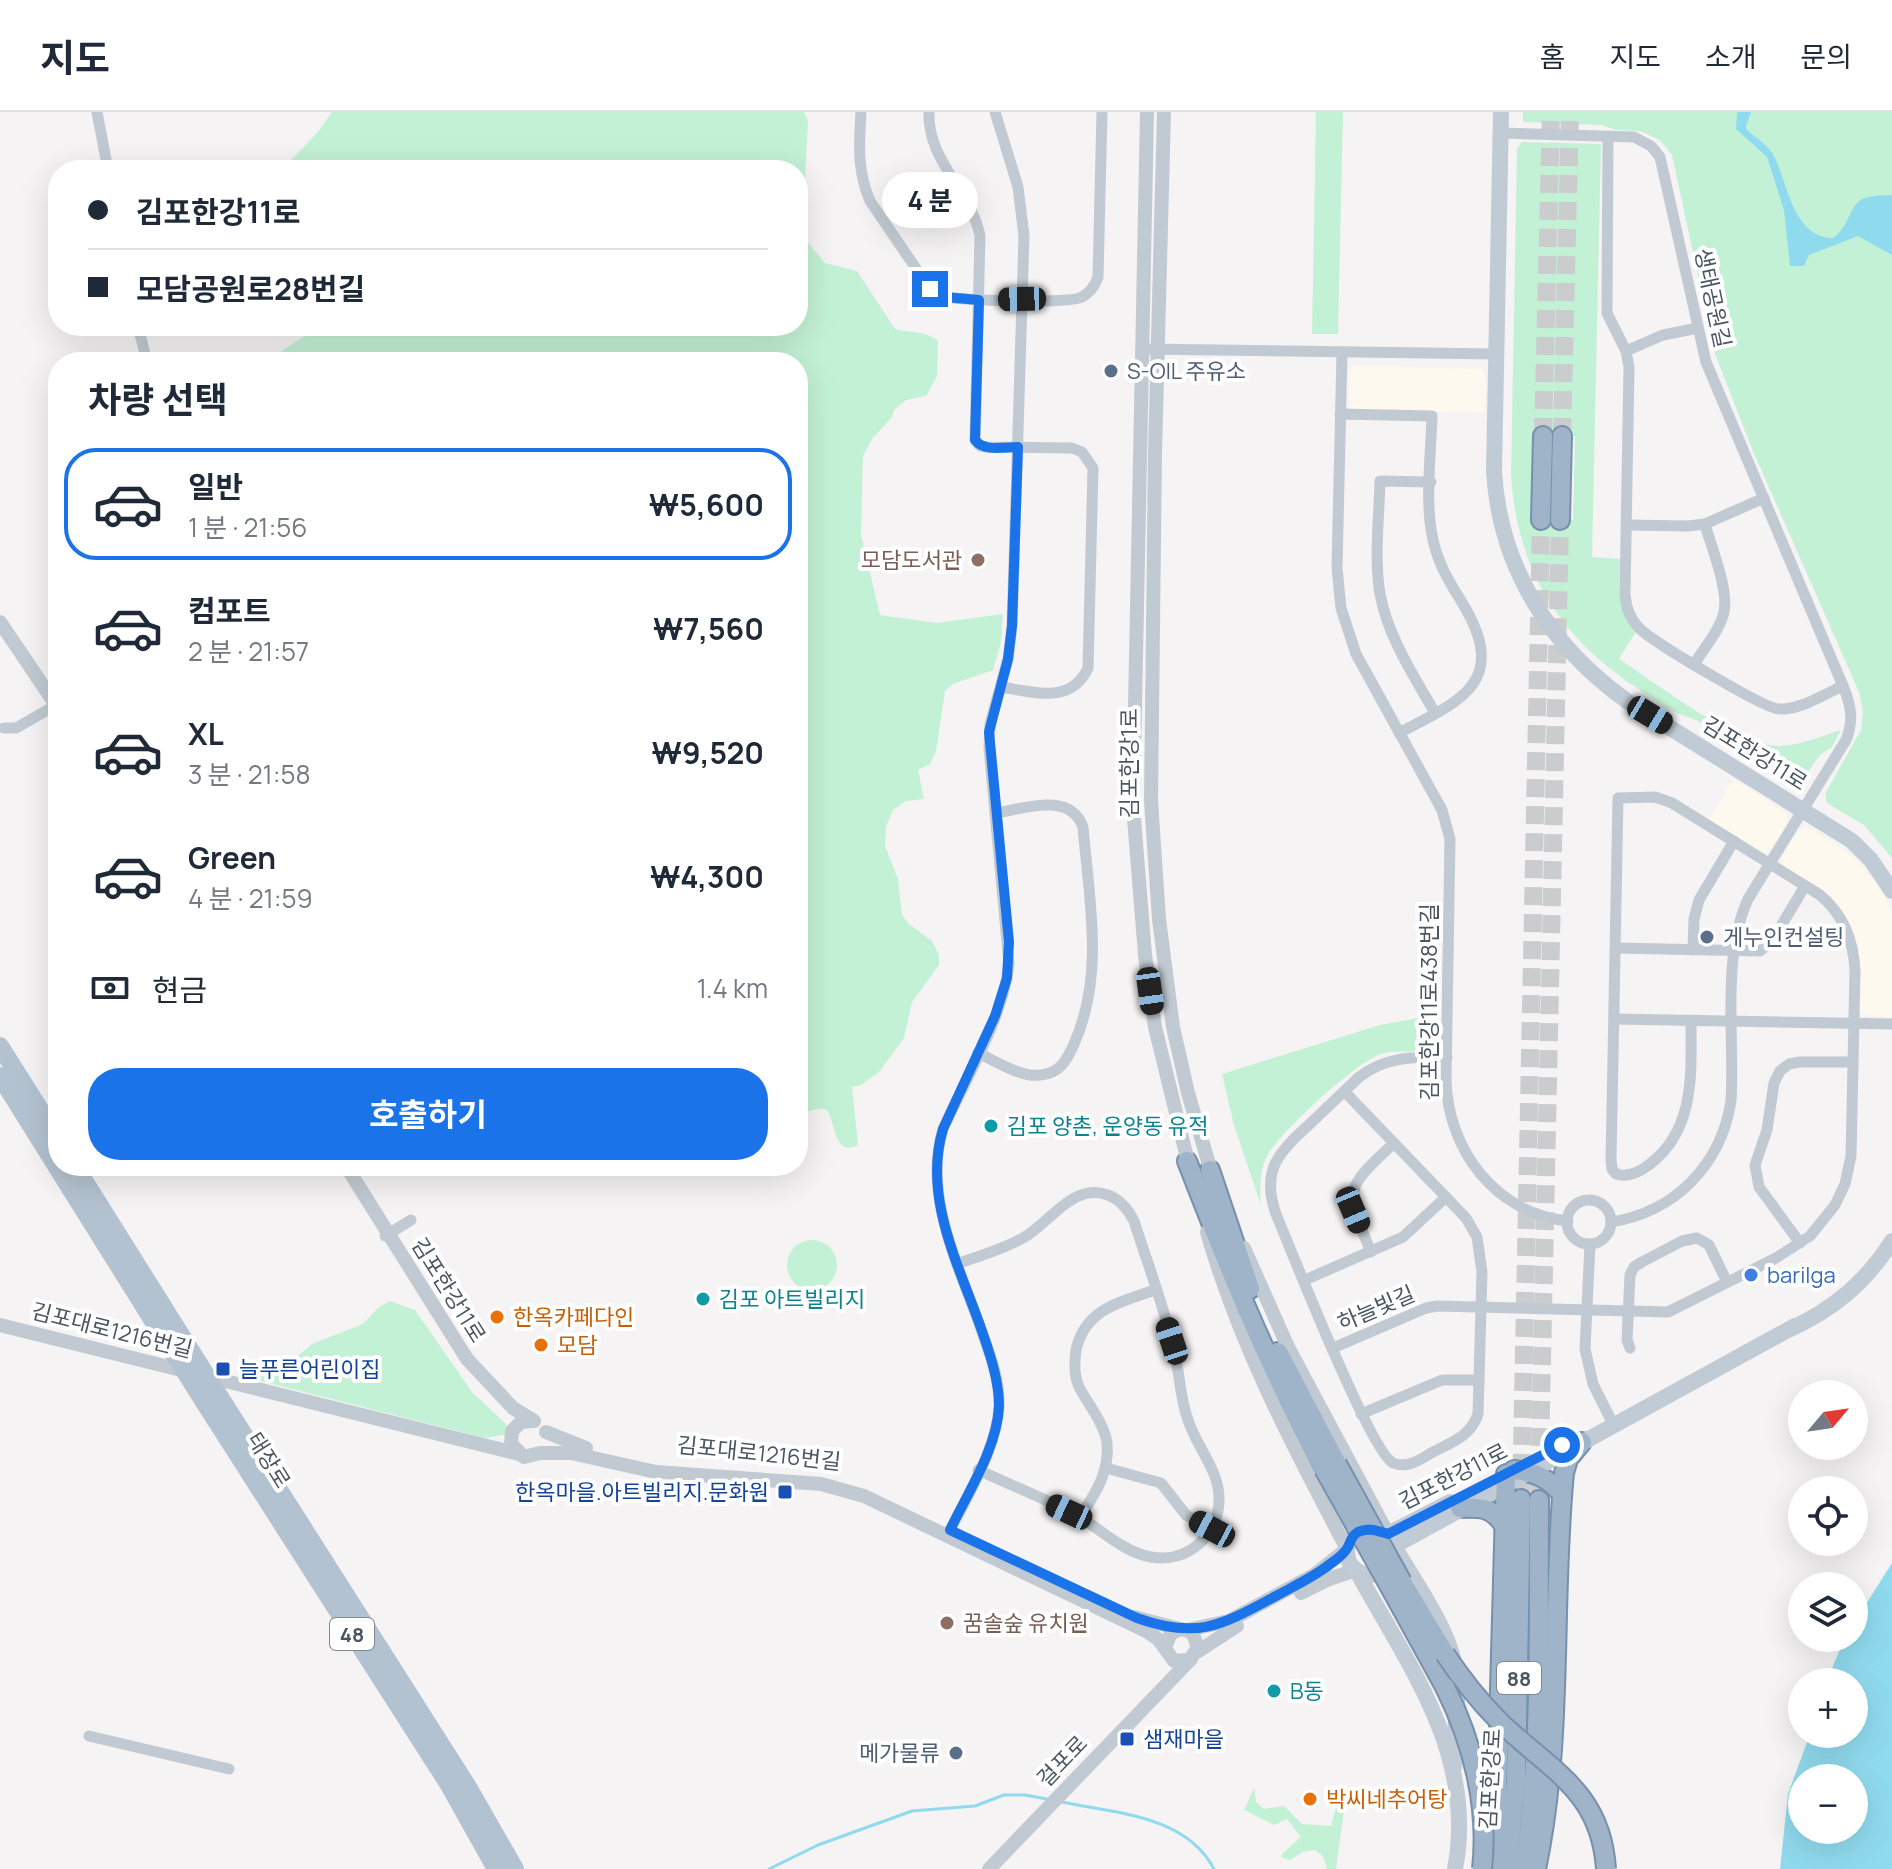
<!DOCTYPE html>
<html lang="ko">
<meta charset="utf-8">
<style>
:root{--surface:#fff;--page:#f6f6f7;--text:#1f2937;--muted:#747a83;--line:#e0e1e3;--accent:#1a73e8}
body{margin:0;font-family:Manrope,"Noto Sans KR",sans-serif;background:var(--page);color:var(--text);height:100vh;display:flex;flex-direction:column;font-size:30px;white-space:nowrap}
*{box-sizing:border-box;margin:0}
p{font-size:26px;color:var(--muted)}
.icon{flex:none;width:44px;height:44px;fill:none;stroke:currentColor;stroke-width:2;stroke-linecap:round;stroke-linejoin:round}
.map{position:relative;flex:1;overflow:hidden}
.side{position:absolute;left:48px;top:240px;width:760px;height:824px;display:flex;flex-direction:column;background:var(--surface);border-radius:32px;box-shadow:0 8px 32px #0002}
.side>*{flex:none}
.banner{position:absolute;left:48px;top:48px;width:760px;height:176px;border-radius:32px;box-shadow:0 8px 32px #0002;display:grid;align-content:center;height:176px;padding:0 40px;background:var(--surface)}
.needle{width:52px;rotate:61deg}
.fabs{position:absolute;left:1788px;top:1268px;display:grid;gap:16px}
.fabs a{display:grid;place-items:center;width:80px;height:80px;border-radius:50%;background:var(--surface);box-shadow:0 8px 32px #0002;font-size:40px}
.end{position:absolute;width:36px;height:36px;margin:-18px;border:10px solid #1a73e8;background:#fff;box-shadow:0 0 0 4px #fff}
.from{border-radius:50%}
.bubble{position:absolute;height:56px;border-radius:28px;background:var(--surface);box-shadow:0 8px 32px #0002;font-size:26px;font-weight:700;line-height:56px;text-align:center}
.car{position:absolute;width:24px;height:48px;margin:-24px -12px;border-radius:10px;box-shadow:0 0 6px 2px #0007;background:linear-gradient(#222 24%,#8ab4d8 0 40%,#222 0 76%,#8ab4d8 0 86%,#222 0)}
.banner b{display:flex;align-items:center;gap:28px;height:76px;font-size:30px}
.banner b+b{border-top:2px solid var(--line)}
.banner i{width:20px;height:20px;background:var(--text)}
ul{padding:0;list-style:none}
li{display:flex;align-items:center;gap:24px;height:112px;margin:0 16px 12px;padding:0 24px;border:4px solid transparent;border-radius:32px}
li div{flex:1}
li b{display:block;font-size:30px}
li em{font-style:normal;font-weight:700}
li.current{border-color:var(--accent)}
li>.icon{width:72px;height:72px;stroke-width:1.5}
h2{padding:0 40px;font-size:36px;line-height:96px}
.pay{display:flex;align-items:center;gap:20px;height:88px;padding:0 40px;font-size:30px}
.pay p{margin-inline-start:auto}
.button{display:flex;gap:16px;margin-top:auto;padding:16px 40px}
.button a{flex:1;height:92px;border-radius:32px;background:var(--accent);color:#fff;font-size:32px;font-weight:700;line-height:92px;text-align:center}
header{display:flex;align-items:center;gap:48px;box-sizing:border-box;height:112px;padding:0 40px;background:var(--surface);border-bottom:2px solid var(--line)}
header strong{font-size:38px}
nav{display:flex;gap:44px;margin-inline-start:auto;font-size:28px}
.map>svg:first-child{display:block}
.commercial{fill:#fdf9ef}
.green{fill:#c3f1d5;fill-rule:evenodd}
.water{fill:#90daee;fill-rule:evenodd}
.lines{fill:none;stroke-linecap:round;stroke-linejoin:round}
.stream{stroke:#90daee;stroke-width:3}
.trunk-tunnel{stroke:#caccce;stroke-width:18;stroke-dasharray:18 9;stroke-linecap:butt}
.trunk-casing{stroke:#7690ad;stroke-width:22}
.minor{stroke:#c1cad2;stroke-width:11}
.tertiary{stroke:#c1cad2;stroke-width:14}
.secondary{stroke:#c1cbd6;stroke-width:16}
.primary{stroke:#b3c2d1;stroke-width:18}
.trunk{stroke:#9fb4c9;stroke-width:18}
.trunk-bridge-casing{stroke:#7690ad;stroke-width:22;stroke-linecap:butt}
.primary-bridge{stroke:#b3c2d1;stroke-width:18}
.trunk-bridge{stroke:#9fb4c9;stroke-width:18}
.route{stroke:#1a73e8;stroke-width:10}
.service-dot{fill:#5c6f8a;stroke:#fff;stroke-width:3}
.education-dot{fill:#8d6e63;stroke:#fff;stroke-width:3}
.culture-dot{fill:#0f9aa8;stroke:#fff;stroke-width:3}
.shop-dot{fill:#3f7fe0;stroke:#fff;stroke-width:3}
.food-dot{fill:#e8710a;stroke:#fff;stroke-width:3}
.transit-dot{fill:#1a4fb4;stroke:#fff;stroke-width:3}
.labels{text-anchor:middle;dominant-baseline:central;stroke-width:8;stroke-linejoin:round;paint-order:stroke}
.shield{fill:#fff;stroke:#808990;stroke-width:2}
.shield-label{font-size:20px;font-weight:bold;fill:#4a5661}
.street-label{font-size:22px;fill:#4a5661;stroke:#fff}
.service-label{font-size:22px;fill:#4e5e75;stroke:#fff;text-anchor:start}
.education-label{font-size:22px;fill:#785e54;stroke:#fff;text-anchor:end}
.culture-label{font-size:22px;fill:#0d838f;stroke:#fff;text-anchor:start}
.shop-label{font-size:22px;fill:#366cbe;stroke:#fff;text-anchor:start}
.food-label{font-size:22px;fill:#c56008;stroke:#fff;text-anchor:start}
.transit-label{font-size:22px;fill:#164399;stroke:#fff;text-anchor:start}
</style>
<header>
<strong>지도</strong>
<nav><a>홈</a><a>지도</a><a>소개</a><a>문의</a></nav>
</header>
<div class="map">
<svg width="1892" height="1757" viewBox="0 0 1892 1757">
<rect width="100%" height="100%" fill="#f5f3f3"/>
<g class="commercial">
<polygon points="1354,254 1483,257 1486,266 1485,301 1353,298 1349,297 1349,261"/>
<polygon points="1734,667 1787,702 1786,714 1768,740 1763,741 1708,709"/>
<polygon points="1805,715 1812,717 1854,745 1875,770 1887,790 1892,801 1892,906 1859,902 1846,807 1782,753 1783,743 1798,720"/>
</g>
<g class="green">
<polygon points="332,0 804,0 808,9 803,106 798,110 798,58 251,58 289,50 318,20"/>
<polygon points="1316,0 1343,0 1338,222 1312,222"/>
<polygon points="1523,0 1892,0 1892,746 1864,713 1827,691 1825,682 1861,618 1863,600 1859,580 1753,339 1715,242 1672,43 1660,28 1640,19 1617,18 1601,13 1523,10"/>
<path d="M1522,30L1601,32L1592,445L1620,447C1619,475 1617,498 1635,521L1619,547C1656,571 1738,635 1781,634C1801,633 1822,624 1841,618L1832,635L1820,643L1799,672H1793C1772,660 1750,648 1730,634C1718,626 1710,615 1696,608C1689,605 1681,603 1673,599C1661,593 1649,584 1637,576C1559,524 1518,460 1511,364L1517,37ZM1536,324H1575L1573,408H1533Z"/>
<path d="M798,119L825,151L857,159L895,217C909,221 927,219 938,229L937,264L926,284L906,288L894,298L892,305L872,327L863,344L861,423L880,503L937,511L1003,502L1001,530L993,558L953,572L945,579L936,639L930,652L918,658L924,687L906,689L893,698L886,715L885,734L898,767L902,803L909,812L932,829L939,843V853L912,890L904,926L879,960L861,973L852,975L858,1033C834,1045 836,1012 827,998C818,994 808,1002 798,999V250H273L283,238L320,214H798Z"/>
<path d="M1418,906L1437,907L1436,937C1419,942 1399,937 1381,942C1356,950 1279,1021 1267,1044C1259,1060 1260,1076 1261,1093L1234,1013L1222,962L1380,913Z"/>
<circle cx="812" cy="1153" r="25"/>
<polygon points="390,1189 415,1198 472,1280 506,1312 508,1322 485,1326 253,1267 282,1257 312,1232 363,1212 379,1195"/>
<polygon points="1254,1676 1256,1690 1264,1697 1284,1694 1302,1712 1331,1714 1338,1688 1347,1676 1336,1757 1327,1757 1323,1744 1315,1738 1303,1740 1290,1748 1281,1745 1282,1742 1301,1725 1287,1707 1274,1713 1244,1698"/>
</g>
<g class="water">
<path d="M1737,0H1751L1746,14L1747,18C1756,26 1769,34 1774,44C1788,72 1793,125 1833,126C1851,114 1848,92 1865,86C1873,83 1883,84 1892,83V143L1858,124L1809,143L1804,154H1790L1784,98L1767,45L1736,17Z"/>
<path d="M1892,1451V1757H1780L1788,1682L1810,1622H1854V1570H1826L1844,1528L1854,1526V1511ZM1802,1666H1854V1718H1802Z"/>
</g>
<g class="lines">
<g class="stream">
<path d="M1062,1690C1114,1701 1186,1703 1214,1757"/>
<polyline points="769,1757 818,1733 912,1699 975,1694 1004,1683 1025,1683 1047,1687"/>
</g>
<g class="trunk-tunnel">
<polyline points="1543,324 1551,0"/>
<polyline points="1562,324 1570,0"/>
<polyline points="1521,1387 1541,408"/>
<polyline points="1539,1388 1560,408"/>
</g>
<defs>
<g id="trunk">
<polyline points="1541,408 1543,324"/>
<polyline points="1560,408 1562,324"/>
<path d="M1187,1049C1228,1155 1270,1258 1324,1357"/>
<polyline points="1210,1058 1250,1177"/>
<polyline points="1278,1240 1337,1352"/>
<path d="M1514,1358C1535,1360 1548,1366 1562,1382"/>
<path d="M1460,1396C1480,1395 1492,1395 1503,1412"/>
<polyline points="1402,1470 1445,1542"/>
<polyline points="1390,1475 1445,1575"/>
<polyline points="1495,1757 1506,1362"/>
<polyline points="1507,1757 1516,1671 1521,1387"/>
<path d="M1524,1757C1543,1635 1538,1511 1539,1388"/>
<path d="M1536,1757C1564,1623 1551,1495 1564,1361L1568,1347L1582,1330"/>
</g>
</defs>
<use href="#trunk" class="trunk-casing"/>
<g class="minor">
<polyline points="97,0 108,58"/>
<path d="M861,0C859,32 857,59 870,89L930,177L945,185L953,186C973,188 1070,192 1082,185C1090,181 1095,173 1098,165L1102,0"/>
<path d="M929,0C927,49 971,78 980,124L975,328L980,334L987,335L1072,336L1082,340L1093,356L1088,556C1071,593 1034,580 1001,575"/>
<path d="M1501,21L1634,25L1651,34L1660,45L1706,250L1843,574C1851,593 1854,608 1846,628L1748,787C1721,847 1735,925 1731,989C1721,1053 1675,1100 1611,1110"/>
<path d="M1608,24L1607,201L1626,239L1629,255L1625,483C1626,495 1630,507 1639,516C1653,530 1763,596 1779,597C1801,598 1824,582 1843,574"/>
<polyline points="138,214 147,250"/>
<polyline points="1143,237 1497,242"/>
<polyline points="1626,239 1663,223 1698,216"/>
<path d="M1342,240L1337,456L1341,496L1356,542L1442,698L1450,727L1446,968C1448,1038 1495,1101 1568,1109"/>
<path d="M1340,302L1432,304C1431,345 1423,400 1436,439C1442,460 1456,480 1467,499C1508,573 1455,591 1399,621"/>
<path d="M1431,370L1380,369C1379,406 1374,446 1380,482C1388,525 1414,564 1435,601"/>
<polyline points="1627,413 1688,414 1705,412 1764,386"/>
<path d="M1695,551C1704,536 1720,518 1724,500C1729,477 1711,435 1705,412"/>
<polyline points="4,616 16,616 58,592"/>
<polyline points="1616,836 1760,839 1772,829 1805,774"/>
<polyline points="1693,838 1694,807 1699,788 1734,729"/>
<polyline points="1615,907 1892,912"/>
<path d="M978,941C996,949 1021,966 1041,963C1060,961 1067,948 1074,932C1105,863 1089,787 1083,715C1070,679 1024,697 995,701"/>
<path d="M1344,979L1466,1106L1477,1125L1482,1160L1478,1302C1471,1324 1452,1330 1433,1340C1421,1347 1408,1357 1393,1351C1371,1341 1291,1138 1276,1102C1260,1057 1280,1039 1312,1010C1327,995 1343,981 1358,966C1385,944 1414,945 1447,945"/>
<circle cx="1589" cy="1110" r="22"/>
<polyline points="385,1124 411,1108"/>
<polyline points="1800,1131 1759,1075 1755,1053 1767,1018 1774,971 1780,959 1789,952 1800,950 1852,950"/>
<polyline points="1590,1132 1585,1237 1593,1272 1611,1308"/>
<path d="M1371,1140C1344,1076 1344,1078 1394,1031"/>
<path d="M959,1151C980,1144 1003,1137 1023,1126C1050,1111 1073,1070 1108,1083C1121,1088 1128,1097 1134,1109C1148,1153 1165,1197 1175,1242C1180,1264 1180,1287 1188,1308C1196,1334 1219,1358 1219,1386C1220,1422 1188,1452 1151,1445C1123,1440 1102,1418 1078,1404C1046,1387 1011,1373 978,1358"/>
<polyline points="1305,1168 1403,1125 1446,1085"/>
<path d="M1333,1236L1426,1196L1437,1194L1668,1200L1776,1146L1810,1124L1835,1093L1845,1072L1851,1044L1855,860C1854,830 1844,803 1820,783L1672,691L1655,685L1618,686L1611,1048L1612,1057L1616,1062C1629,1066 1640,1060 1650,1052C1696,1017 1691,960 1691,908"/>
<polyline points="1630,1236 1627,1228 1630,1163 1634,1155 1642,1150 1682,1129 1697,1126 1709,1133 1727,1170"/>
<polyline points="1361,1302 1442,1268 1479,1268"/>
<polyline points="1106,1356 1161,1371 1186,1403 1212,1417"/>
<path d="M1080,1405C1095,1382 1110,1360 1107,1331C1104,1311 1088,1292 1079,1275C1074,1264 1074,1251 1076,1238C1085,1197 1120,1190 1155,1178"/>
<path d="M947,1424C966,1387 997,1336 999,1294C1000,1270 991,1245 983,1223C961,1158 922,1085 943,1017C966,966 1003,907 1009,852L989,636L990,612L1008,547L1012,514L1024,124L1018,75L995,0"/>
<polyline points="89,1624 229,1657"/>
</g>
<g class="tertiary">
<polyline points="1147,0 1133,694 1145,843 1155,915 1190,1058"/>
<polyline points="1164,0 1155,341 1151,689 1159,807 1173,915 1188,981 1213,1066"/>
<polyline points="0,510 58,596"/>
<polyline points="346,1054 467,1247 513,1296 534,1309"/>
<polyline points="1244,1136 1288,1235 1388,1422"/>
<polyline points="0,1213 519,1342"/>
<polyline points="533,1309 521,1310 512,1319 511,1332 524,1345 540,1341 571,1341 656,1360 821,1372 864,1384 1146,1519 1158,1527 1174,1549 1190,1548 1198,1535 1192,1520 1181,1517 1171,1521 1165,1536"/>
<polyline points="546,1320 586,1336"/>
<polyline points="1301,1481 1329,1467 1356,1458"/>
<polyline points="1134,1505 1180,1517"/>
<path d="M1187,1518L1229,1509L1314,1463L1347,1437C1293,1335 1239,1232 1207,1120"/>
<polyline points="1197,1540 1237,1514"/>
<polyline points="989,1757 1190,1548"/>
</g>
<g class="secondary">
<path d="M1501,0L1494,360C1500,456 1550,534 1627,589L1852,729L1871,748L1892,779"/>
<path d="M1788,1218C1833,1198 1866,1170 1892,1129"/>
<circle cx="1370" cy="1440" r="23"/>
<polyline points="1388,1422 1450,1390"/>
<path d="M1356,1458C1408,1553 1477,1643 1455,1757"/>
<path d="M1454,1655C1453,1624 1460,1592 1456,1562C1452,1520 1415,1471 1394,1434L1795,1214"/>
</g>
<g class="primary">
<polyline points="0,934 58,1026"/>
<polyline points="0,964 170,1236"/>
<polyline points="75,1054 191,1239"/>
<polyline points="204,1290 449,1673 496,1757"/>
<polyline points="225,1293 468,1675 515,1757"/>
</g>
<use href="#trunk" class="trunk"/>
<defs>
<g id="trunk-bridge">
<polyline points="1337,1352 1402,1470"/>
<polyline points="1324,1357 1390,1475"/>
<path d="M1445,1542C1461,1566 1478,1588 1499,1609C1549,1658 1601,1678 1606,1757"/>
<path d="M1445,1575C1473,1631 1489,1695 1482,1757"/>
</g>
</defs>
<use href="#trunk-bridge" class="trunk-bridge-casing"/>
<g class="primary-bridge">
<polyline points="170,1236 204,1290"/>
<polyline points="191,1239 225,1293"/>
</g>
<use href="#trunk-bridge" class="trunk-bridge"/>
</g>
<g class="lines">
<path class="route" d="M930,177L945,185L979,188L975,328C984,340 1003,335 1018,335L1012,514L1008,547L989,620L1009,830L1007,866L995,904L943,1017C922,1087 961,1157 983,1222C991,1245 999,1270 999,1294C997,1337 968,1380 950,1418L1137,1506C1198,1528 1222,1513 1276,1484C1294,1474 1314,1465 1330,1452C1336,1448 1344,1442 1348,1435C1351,1429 1351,1424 1358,1420C1368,1415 1378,1419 1388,1422L1562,1333"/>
</g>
<g class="service-dot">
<circle cx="1111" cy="259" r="8"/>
<circle cx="1707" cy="825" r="8"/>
<circle cx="956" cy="1641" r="8"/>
</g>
<g class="education-dot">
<circle cx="978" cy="448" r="8"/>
<circle cx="947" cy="1511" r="8"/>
</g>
<g class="culture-dot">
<circle cx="991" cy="1014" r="8"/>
<circle cx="703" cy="1187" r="8"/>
<circle cx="1274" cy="1579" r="8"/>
</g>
<circle class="shop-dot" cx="1751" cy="1163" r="8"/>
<g class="food-dot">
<circle cx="497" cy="1205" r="8"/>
<circle cx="541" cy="1233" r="8"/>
<circle cx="1310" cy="1687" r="8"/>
</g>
<g class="transit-dot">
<rect x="215" y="1249" width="16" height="16" rx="4"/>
<rect x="777" y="1372" width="16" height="16" rx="4"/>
<rect x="1119" y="1619" width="16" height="16" rx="4"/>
</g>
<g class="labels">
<g class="shield">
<rect x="330" y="1506" width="44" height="32" rx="6"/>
<rect x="1497" y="1550" width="44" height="32" rx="6"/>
</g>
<g class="shield-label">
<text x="352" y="1522">48</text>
<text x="1519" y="1566">88</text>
</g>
<g class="street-label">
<text transform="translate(1713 186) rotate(78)">생태공원길</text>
<text transform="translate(1755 641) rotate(32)">김포한강11로</text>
<text transform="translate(1129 651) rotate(-90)">김포한강1로</text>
<text transform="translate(1429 890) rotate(-90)">김포한강11로438번길</text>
<text transform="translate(449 1178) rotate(58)">김포한강11로</text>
<text transform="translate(1376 1196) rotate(-23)">하늘빛길</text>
<text transform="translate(112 1218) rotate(14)">김포대로1216번길</text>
<text transform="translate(759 1341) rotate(6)">김포대로1216번길</text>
<text transform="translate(269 1348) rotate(58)">태장로</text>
<text transform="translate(1453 1364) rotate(-27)">김포한강11로</text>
<text transform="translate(1062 1649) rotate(-46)">걸포로</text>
<text transform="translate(1490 1667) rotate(-87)">김포한강로</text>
</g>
<g class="service-label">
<text x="1127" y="259">S-OIL 주유소</text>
<text x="1723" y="825">게누인컨설팅</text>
<text x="940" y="1641" text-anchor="end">메가물류</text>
</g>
<g class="education-label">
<text x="962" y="448">모담도서관</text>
<text x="963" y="1511" text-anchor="start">꿈솔숲 유치원</text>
</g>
<g class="culture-label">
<text x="1007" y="1014">김포 양촌, 운양동 유적</text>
<text x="719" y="1187">김포 아트빌리지</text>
<text x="1290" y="1579">B동</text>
</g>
<g class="shop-label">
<text x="1767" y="1163">barilga</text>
</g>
<g class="food-label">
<text x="513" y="1205">한옥카페다인</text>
<text x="557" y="1233">모담</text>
<text x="1326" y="1687">박씨네추어탕</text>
</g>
<g class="transit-label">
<text x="239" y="1257">늘푸른어린이집</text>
<text x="769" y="1380" text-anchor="end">한옥마을.아트빌리지.문화원</text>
<text x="1143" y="1627">샘재마을</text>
</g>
</g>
</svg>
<div class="fabs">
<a><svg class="needle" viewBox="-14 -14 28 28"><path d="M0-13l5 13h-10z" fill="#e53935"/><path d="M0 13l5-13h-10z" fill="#747a83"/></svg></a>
<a><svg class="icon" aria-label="locate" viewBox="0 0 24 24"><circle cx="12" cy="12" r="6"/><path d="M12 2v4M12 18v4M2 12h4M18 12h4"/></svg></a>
<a><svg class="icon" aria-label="layers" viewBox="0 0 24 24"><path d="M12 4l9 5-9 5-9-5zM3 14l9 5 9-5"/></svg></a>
<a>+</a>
<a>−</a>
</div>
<i class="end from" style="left:1562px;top:1333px"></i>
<i class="end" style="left:930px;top:177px"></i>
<div class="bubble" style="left:882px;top:60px;width:96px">4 분</div>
<i class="car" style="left:1022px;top:187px;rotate:269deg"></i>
<i class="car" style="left:1650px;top:603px;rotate:121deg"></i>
<i class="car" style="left:1150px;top:879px;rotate:172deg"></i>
<i class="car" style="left:1353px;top:1098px;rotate:157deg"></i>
<i class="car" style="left:1172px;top:1229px;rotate:342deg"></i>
<i class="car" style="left:1069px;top:1400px;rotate:295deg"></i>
<i class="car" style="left:1212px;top:1417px;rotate:298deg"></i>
<div class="banner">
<b><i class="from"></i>김포한강11로</b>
<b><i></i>모담공원로28번길</b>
</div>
<section class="side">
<h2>차량 선택</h2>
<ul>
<li class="current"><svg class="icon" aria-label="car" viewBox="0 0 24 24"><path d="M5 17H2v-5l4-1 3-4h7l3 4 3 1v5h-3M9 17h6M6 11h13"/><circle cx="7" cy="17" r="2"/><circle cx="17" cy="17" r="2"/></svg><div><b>일반</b><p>1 분 · 21:56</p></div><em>₩5,600</em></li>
<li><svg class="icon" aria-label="car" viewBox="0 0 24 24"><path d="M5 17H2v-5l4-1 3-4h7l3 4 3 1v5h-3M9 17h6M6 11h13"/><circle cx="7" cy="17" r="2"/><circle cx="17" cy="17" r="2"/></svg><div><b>컴포트</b><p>2 분 · 21:57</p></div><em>₩7,560</em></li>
<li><svg class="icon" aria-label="car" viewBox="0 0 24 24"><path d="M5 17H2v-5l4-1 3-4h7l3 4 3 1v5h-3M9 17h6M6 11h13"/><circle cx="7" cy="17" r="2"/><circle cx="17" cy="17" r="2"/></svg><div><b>XL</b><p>3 분 · 21:58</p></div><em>₩9,520</em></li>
<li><svg class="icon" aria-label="car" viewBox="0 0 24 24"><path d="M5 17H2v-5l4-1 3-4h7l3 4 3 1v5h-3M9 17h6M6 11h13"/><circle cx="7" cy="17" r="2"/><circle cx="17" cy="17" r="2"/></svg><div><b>Green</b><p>4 분 · 21:59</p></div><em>₩4,300</em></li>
</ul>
<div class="pay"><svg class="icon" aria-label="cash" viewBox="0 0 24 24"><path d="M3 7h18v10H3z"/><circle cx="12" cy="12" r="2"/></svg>현금<p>1.4 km</p></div>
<div class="button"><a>호출하기</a></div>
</section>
</div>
